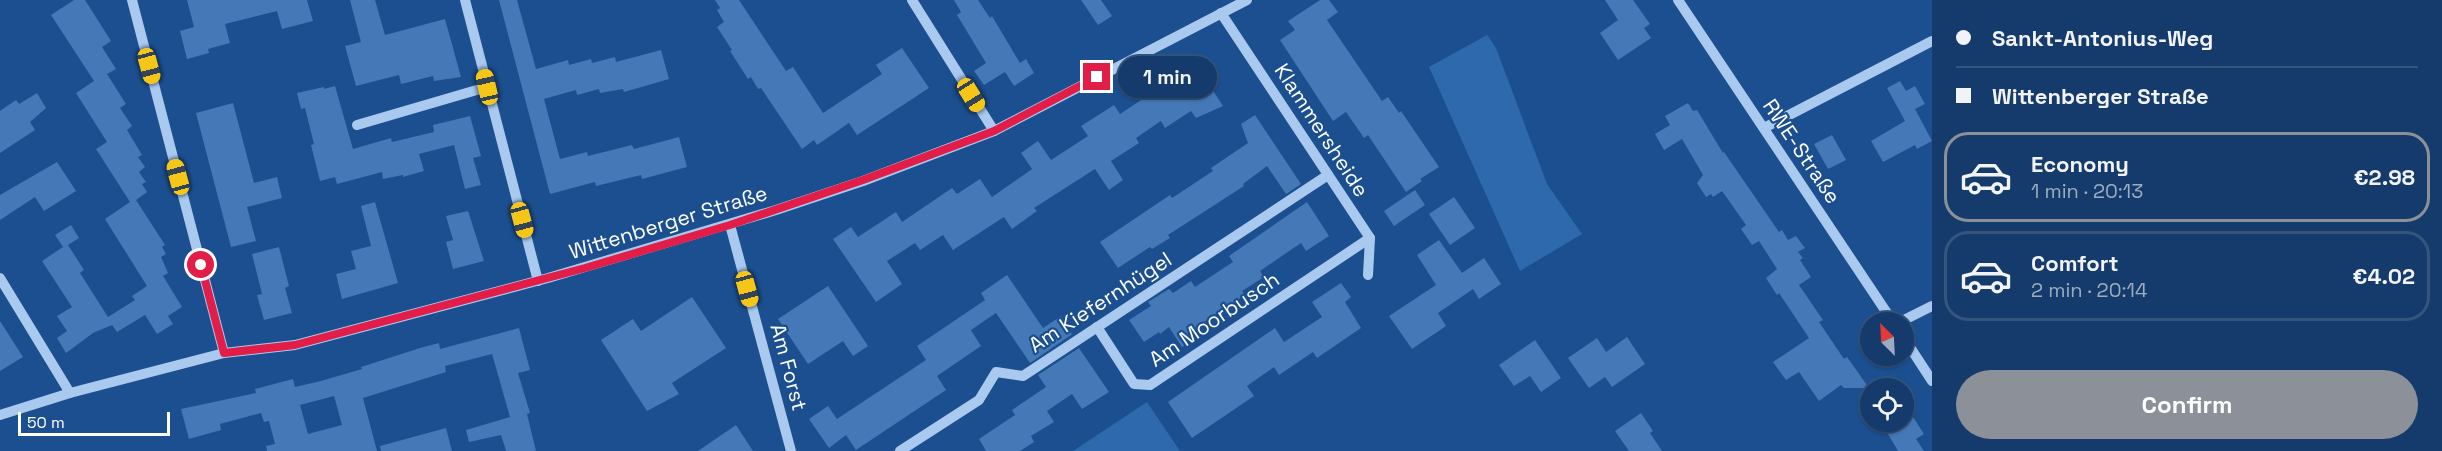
<!DOCTYPE html>
<meta charset="utf-8">
<style>
:root{--surface:#143b6b;--page:#214673;--text:#f1f3f6;--muted:#9dadc1;--line:#33557e;--accent:#8c9099}
body{margin:0;font-family:"Space Grotesk",sans-serif;background:var(--page);color:var(--text);height:100vh;display:flex;flex-direction:column;font-size:22px;white-space:nowrap}
*{box-sizing:border-box;margin:0}
p{font-size:20px;color:var(--muted)}
.icon{flex:none;width:33px;height:33px;fill:none;stroke:currentColor;stroke-width:2;stroke-linecap:round;stroke-linejoin:round}
.map{position:relative;flex:1;overflow:hidden}
.panel{display:flex;flex-direction:column;background:var(--surface);width:510px}
.panel>*{flex:none}
.hud{display:grid;align-content:center;height:132px;padding:0 24px;background:var(--surface)}
.needle{width:39px;rotate:336deg}
.controls{position:absolute;left:1860px;top:312px;display:grid;gap:12px}
.controls a{display:grid;place-items:center;width:54px;height:54px;border-radius:50%;background:var(--surface);box-shadow:0 2px 4px #0004,0 0 0 2px var(--line);font-size:30px}
.scale{position:absolute;left:18px;bottom:15px;width:152px;box-sizing:border-box;padding-left:6px;border:3px solid #fff;border-top:0;font-size:16px;line-height:21px;white-space:nowrap;color:#fff;-webkit-text-stroke:4px #1b4f8f;paint-order:stroke}
.end{position:absolute;width:27px;height:27px;margin:-14px;border:8px solid #e11d48;background:#fff;box-shadow:0 0 0 3px #fff}
.from{border-radius:50%}
.bubble{position:absolute;height:42px;border-radius:21px;background:var(--surface);box-shadow:0 2px 4px #0004,0 0 0 2px var(--line);font-size:20px;font-weight:800;line-height:42px;text-align:center}
.car{position:absolute;width:18px;height:36px;margin:-18px -9px;border-radius:8px;box-shadow:0 0 4px 2px #0007;background:linear-gradient(#f5c518 24%,#345 0 40%,#f5c518 0 76%,#345 0 86%,#f5c518 0)}
.hud b{display:flex;align-items:center;gap:21px;height:57px;font-size:22px}
.hud b+b{border-top:2px solid var(--line)}
.hud i{width:15px;height:15px;background:var(--text)}
ul{padding:0;list-style:none}
li{display:flex;align-items:center;gap:18px;height:90px;margin:0 12px 9px;padding:0 12px;border:3px solid var(--line);border-radius:24px}
li div{flex:1}
li b{display:block;font-size:22px}
li em{font-style:normal;font-weight:800}
li.selected{border-color:var(--accent)}
li>.icon{width:54px;height:54px;stroke-width:1.5}
.action{display:flex;gap:12px;margin-top:auto;padding:12px 24px}
.action a{flex:1;height:69px;border-radius:36px;background:var(--accent);color:#fff;font-size:24px;font-weight:800;line-height:69px;text-align:center}
main{display:flex;flex:1;min-height:0}
.map>svg:first-child{display:block}
.green{fill:#2e69ad}
.building{fill:#4478b7;fill-rule:evenodd}
.lines{fill:none;stroke-linecap:round;stroke-linejoin:round}
.minor{stroke:#a9c9ee;stroke-width:10}
.route{stroke:#e11d48;stroke-width:8}
.labels{text-anchor:middle;dominant-baseline:central;stroke-width:4.5;stroke-linejoin:round;paint-order:stroke}
.street-label{font-size:21px;fill:#fff;stroke:#1b4f8f}
</style>
<main>
<div class="map">
<svg width="1932" height="451" viewBox="0 0 1932 451">
<rect width="100%" height="100%" fill="#1b4f8f"/>
<g class="green">
<polygon points="1487,35 1496,48 1547,184 1582,234 1520,271 1429,67"/>
<polygon points="1147,402 1180,451 1073,451"/>
</g>
<g class="building">
<polygon points="74,0 85,0 111,41 102,47 116,69 107,74 126,104 120,108 132,126 127,130 142,155 138,157 145,167 139,172 146,182 142,184 147,192 136,200 165,245 162,247 166,254 161,257 168,273 163,276 182,307 168,316 173,324 157,334 145,315 117,332 112,325 93,333 66,353 57,338 67,331 57,316 72,307 42,261 63,247 55,235 71,225 79,238 68,245 84,270 80,273 108,317 135,300 132,296 147,286 105,219 130,202 96,149 107,142 76,93 94,81 51,15"/>
<polygon points="187,0 307,0 313,21 282,29 277,11 225,24 230,43 208,49 209,53 187,59 180,31 194,27"/>
<polygon points="350,0 375,0 385,35 445,19 461,77 434,81 433,76 401,84 399,75 356,86 345,46 361,42"/>
<polygon points="499,0 517,0 536,69 568,60 569,65 591,59 592,63 615,57 616,62 661,50 669,79 624,92 623,89 600,93 599,89 577,95 576,90 544,99 560,159 587,152 588,156 632,145 634,149 679,137 687,167 642,179 641,175 596,186 595,182 550,194"/>
<polygon points="715,0 739,0 786,71 793,67 823,113 882,74 876,65 902,48 929,88 857,135 849,123 817,145 814,140 802,149 761,88 758,89 751,77 748,79 730,51 732,50 717,27 724,22 717,10 720,8"/>
<polygon points="954,0 978,0 990,18 992,16 1020,63 1026,59 1034,73 1014,86 1005,72 984,85 974,71 986,63 957,15 961,12"/>
<polygon points="1081,0 1101,0 1112,16 1098,25"/>
<polygon points="1320,0 1329,0 1338,12 1327,20 1382,101 1388,97 1399,113 1401,111 1439,167 1420,179 1422,181 1406,192 1368,135 1364,138 1346,112 1333,121 1280,40 1295,30 1288,21"/>
<polygon points="1605,0 1633,0 1650,24 1644,28 1651,38 1618,60 1600,33 1618,20"/>
<polygon points="1203,59 1214,75 1206,80 1223,106 1196,118 1191,111 1165,128 1161,121 1136,138 1139,143 1111,161 1123,180 1109,190 1095,169 1034,208 1037,211 1012,229 1004,217 953,250 943,235 920,250 915,243 887,261 902,284 876,302 833,239 851,227 858,237 896,212 902,222 952,188 957,194 980,179 992,197 1032,169 1021,153 1038,141 1051,160 1088,136 1081,126 1114,105 1120,114"/>
<polygon points="1900,81 1906,91 1915,86 1925,104 1915,109 1932,141 1917,149 1915,145 1883,162 1871,141 1905,121 1887,88"/>
<polygon points="335,86 353,149 391,138 392,142 434,132 433,125 470,116 481,156 473,158 481,185 465,189 454,145 419,154 424,171 403,177 403,175 383,179 382,172 337,184 335,177 320,181 311,145 314,144 305,108 301,109 297,93 324,87 324,89"/>
<polygon points="37,93 46,108 30,122 35,130 0,153 0,111 16,100 19,104"/>
<polygon points="233,103 254,183 277,177 282,198 247,207 256,241 231,247 196,113"/>
<polygon points="1688,103 1693,111 1697,110 1723,153 1724,152 1779,232 1782,230 1788,240 1796,236 1805,248 1798,252 1803,258 1800,260 1811,277 1799,285 1823,320 1819,322 1844,359 1847,357 1869,388 1844,388 1841,385 1819,401 1799,372 1786,380 1773,362 1809,338 1779,293 1777,295 1766,278 1777,269 1759,241 1752,245 1741,229 1746,225 1722,191 1713,197 1711,194 1706,197 1697,183 1703,175 1682,139 1664,150 1655,134 1670,125 1665,116"/>
<polygon points="1255,115 1301,184 1286,194 1267,166 1243,184 1244,186 1168,235 1170,238 1152,249 1150,247 1118,268 1100,242 1170,195 1172,198 1213,171 1211,168 1248,143 1241,124"/>
<polygon points="1832,135 1846,160 1828,169 1814,144"/>
<polygon points="57,162 76,191 44,211 35,197 0,220 0,195"/>
<polygon points="1415,190 1425,205 1394,226 1384,211"/>
<polygon points="1454,197 1475,228 1450,245 1429,214"/>
<polygon points="375,202 398,283 342,299 336,274 356,269 351,251 371,246 361,206"/>
<polygon points="1307,202 1329,236 1306,251 1301,243 1260,271 1264,277 1242,291 1245,295 1195,328 1200,335 1182,347 1169,327 1160,334 1159,332 1144,342 1129,320 1151,306 1148,302 1169,289 1173,293 1191,281 1195,287 1233,262 1229,256"/>
<polygon points="468,211 484,261 453,269 446,242 453,240 446,216"/>
<polygon points="1439,240 1462,273 1484,258 1501,284 1479,299 1473,289 1438,313 1446,326 1412,349 1389,316 1436,285 1417,255"/>
<polygon points="279,247 289,286 285,288 292,313 264,320 257,295 262,294 252,254"/>
<polygon points="1007,275 1043,328 1061,316 1072,334 1071,335 1030,363 996,313 971,330 981,346 937,376 946,390 856,450 846,435 829,448 809,419 828,406 837,419 926,360 917,346 985,300 981,293"/>
<polygon points="1341,283 1351,297 1345,302 1361,328 1317,358 1313,352 1279,375 1274,367 1247,386 1254,396 1192,438 1168,402 1275,328 1284,342 1322,317 1312,302"/>
<polygon points="828,286 868,346 853,356 843,341 808,364 778,319"/>
<polygon points="692,297 726,348 672,383 679,394 647,411 601,340 633,319 641,331"/>
<polygon points="0,321 23,357 0,371"/>
<path d="M519,328L530,370L518,373L530,413L527,414L536,451H506L501,435L469,442L466,430L510,417L492,354L445,366L446,372L363,398L377,451H267L266,446L275,444L269,421L264,422L261,413L220,424L221,430L189,439L181,409L256,393L255,389L293,379L295,387L321,381L362,369L361,367L420,348L439,343L440,349ZM334,396L342,425L308,434L300,405Z"/>
<polygon points="1627,337 1645,364 1612,387 1605,377 1589,388 1568,358 1597,338 1606,352"/>
<polygon points="1535,340 1561,378 1541,392 1530,376 1514,386 1499,365"/>
<polygon points="1079,348 1109,392 1082,409 1072,394 1047,411 1054,422 1031,436 1034,442 1020,451 986,451 979,439 1015,415 1012,410 1046,387 1038,375"/>
<polygon points="1904,403 1924,434 1916,439 1924,451 1898,451 1881,422 1904,422"/>
<polygon points="1641,413 1653,431 1650,433 1662,451 1629,451 1615,431"/>
<polygon points="736,425 753,451 698,451"/>
<polygon points="446,428 452,451 381,451 380,446"/>
</g>
<g class="lines">
<g class="minor">
<polyline points="132,0 224,353"/>
<polyline points="465,0 538,281"/>
<polyline points="912,0 994,131"/>
<polyline points="1678,0 1893,322"/>
<polyline points="1221,13 1370,238 1368,275"/>
<polyline points="357,125 487,87"/>
<polyline points="1764,128 1932,41"/>
<polyline points="730,225 791,451"/>
<polyline points="0,278 70,393"/>
<polyline points="1900,322 1932,306"/>
<polyline points="1097,327 1134,384 1150,385 1370,238"/>
<polyline points="1904,338 1932,381"/>
<polyline points="0,415 70,393 224,353 295,345 548,278 776,210 863,181 994,131 1247,0"/>
<polyline points="900,451 979,400 996,372 1023,376 1328,175"/>
</g>
</g>
<g class="lines">
<polyline class="route" points="201,265 224,353 295,345 585,268 730,225 863,180 994,131 1097,77"/>
</g>
<g class="labels">
<g class="street-label">
<text transform="translate(1322 130) rotate(57)">Klammersheide</text>
<text transform="translate(1802 151) rotate(56)">RWE-Straße</text>
<text transform="translate(668 222) rotate(-17)">Wittenberger Straße</text>
<text transform="translate(1100 302) rotate(-33)">Am Kiefernhügel</text>
<text transform="translate(1214 319) rotate(-34)">Am Moorbusch</text>
<text transform="translate(789 367) rotate(75)">Am Forst</text>
</g>
</g>
</svg>
<div class="controls">
<a><svg class="needle" viewBox="-14 -14 28 28"><path d="M0-13l5 13h-10z" fill="#e53935"/><path d="M0 13l5-13h-10z" fill="#9dadc1"/></svg></a>
<a><svg class="icon" aria-label="locate" viewBox="0 0 24 24"><circle cx="12" cy="12" r="6"/><path d="M12 2v4M12 18v4M2 12h4M18 12h4"/></svg></a>
</div>
<div class="scale">50 m</div>
<i class="end from" style="left:201px;top:265px"></i>
<i class="end" style="left:1097px;top:77px"></i>
<div class="bubble" style="left:1118px;top:56px;width:99px">1 min</div>
<i class="car" style="left:149px;top:66px;rotate:165deg"></i>
<i class="car" style="left:487px;top:87px;rotate:347deg"></i>
<i class="car" style="left:971px;top:95px;rotate:148deg"></i>
<i class="car" style="left:178px;top:177px;rotate:345deg"></i>
<i class="car" style="left:522px;top:220px;rotate:165deg"></i>
<i class="car" style="left:747px;top:289px;rotate:165deg"></i>
</div>
<section class="panel">
<div class="hud">
<b><i class="from"></i>Sankt-Antonius-Weg</b>
<b><i></i>Wittenberger Straße</b>
</div>
<ul>
<li class="selected"><svg class="icon" aria-label="car" viewBox="0 0 24 24"><path d="M5 17H2v-5l4-1 3-4h7l3 4 3 1v5h-3M9 17h6M6 11h13"/><circle cx="7" cy="17" r="2"/><circle cx="17" cy="17" r="2"/></svg><div><b>Economy</b><p>1 min · 20:13</p></div><em>€2.98</em></li>
<li><svg class="icon" aria-label="car" viewBox="0 0 24 24"><path d="M5 17H2v-5l4-1 3-4h7l3 4 3 1v5h-3M9 17h6M6 11h13"/><circle cx="7" cy="17" r="2"/><circle cx="17" cy="17" r="2"/></svg><div><b>Comfort</b><p>2 min · 20:14</p></div><em>€4.02</em></li>
</ul>
<div class="action"><a>Confirm</a></div>
</section>
</main>
